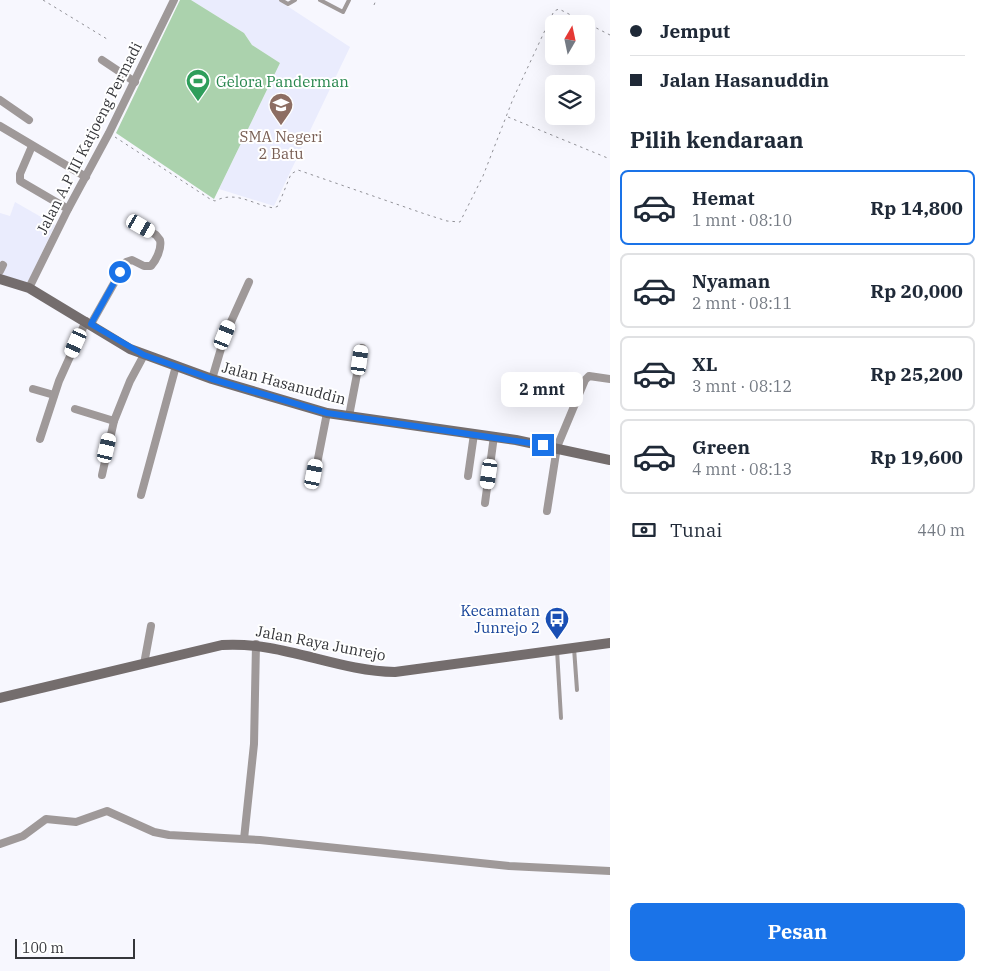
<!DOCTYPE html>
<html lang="id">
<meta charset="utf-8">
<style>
:root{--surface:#fff;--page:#f2f2f3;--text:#1f2937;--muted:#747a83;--line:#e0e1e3;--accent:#1a73e8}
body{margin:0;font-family:"IBM Plex Serif",serif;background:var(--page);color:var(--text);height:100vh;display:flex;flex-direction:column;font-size:19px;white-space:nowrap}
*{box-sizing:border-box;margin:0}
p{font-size:16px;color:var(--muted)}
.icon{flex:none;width:28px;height:28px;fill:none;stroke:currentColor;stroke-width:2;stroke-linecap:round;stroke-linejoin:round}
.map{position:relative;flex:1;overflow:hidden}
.sheet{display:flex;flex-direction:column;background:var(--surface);width:375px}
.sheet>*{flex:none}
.hud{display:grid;align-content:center;height:110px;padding:0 20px;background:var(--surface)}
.needle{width:32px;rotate:9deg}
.tools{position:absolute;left:545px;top:15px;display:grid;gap:10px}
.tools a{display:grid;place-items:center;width:50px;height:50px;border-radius:8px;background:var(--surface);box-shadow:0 5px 20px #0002;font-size:25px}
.scale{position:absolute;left:15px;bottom:12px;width:120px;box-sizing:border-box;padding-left:5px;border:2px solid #35363a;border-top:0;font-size:14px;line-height:18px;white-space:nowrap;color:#35363a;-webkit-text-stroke:4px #fff;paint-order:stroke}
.end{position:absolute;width:22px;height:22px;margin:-11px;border:6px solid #1a73e8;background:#fff;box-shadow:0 0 0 2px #fff}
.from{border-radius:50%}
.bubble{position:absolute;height:35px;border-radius:8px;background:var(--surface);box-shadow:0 5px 20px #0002;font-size:16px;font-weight:800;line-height:35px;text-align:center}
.car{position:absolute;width:15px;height:30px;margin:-15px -8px;border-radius:6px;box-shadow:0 0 4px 1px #0007;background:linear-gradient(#fff 24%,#345 0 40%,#fff 0 76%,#345 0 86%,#fff 0)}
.hud b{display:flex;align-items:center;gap:18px;height:48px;font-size:19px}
.hud b+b{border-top:1px solid var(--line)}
.hud i{width:12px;height:12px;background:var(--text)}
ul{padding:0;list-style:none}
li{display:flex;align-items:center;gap:15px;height:75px;margin:0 10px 8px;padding:0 10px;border:2px solid var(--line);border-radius:8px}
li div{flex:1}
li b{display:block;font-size:19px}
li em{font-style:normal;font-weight:800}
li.active{border-color:var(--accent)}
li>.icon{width:45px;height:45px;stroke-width:1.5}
h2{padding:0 20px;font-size:22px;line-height:60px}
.pay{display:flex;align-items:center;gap:12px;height:55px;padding:0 20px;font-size:19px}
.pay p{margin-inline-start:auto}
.primary-button{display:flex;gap:10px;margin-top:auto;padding:10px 20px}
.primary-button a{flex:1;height:58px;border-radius:8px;background:var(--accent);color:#fff;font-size:20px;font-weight:800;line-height:58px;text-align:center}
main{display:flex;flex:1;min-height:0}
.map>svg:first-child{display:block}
.built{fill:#eaecfd}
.green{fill:#abd2ad}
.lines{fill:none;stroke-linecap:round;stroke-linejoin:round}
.path{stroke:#919197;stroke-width:1;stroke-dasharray:2.5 4;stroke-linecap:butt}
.lane{stroke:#9f9999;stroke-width:4}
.street{stroke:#9f9999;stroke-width:8}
.secondary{stroke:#746d6d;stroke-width:10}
.route{stroke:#1a73e8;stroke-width:6}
.labels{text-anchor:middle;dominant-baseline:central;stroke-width:4;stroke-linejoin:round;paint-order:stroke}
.leisure-label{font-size:15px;fill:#27864d;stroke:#fff;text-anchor:start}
.education-label{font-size:15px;fill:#785e54;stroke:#fff}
.street-label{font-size:15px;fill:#35363a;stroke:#fff}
.transit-label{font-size:15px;fill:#164399;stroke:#fff;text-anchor:end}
</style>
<main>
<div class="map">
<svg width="610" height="971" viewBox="0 0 610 971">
<rect width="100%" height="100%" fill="#f7f7fe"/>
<g class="built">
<polygon points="191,0 278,0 350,47 274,206 219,189 280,63 252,45 244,33"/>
<polygon points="15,202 55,225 28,282 25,282 0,274 0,213 10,216"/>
</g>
<polygon class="green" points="180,0 191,0 244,33 252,45 280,63 214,199 116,133"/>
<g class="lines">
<g class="path">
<polyline points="43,0 107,39"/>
<polyline points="374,5 376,0"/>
<polyline points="508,117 610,159"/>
<path d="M115,137L210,199L215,201C236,190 253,205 274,208L278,206L291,174L298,170L425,214L447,221L460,222L483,176L513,99L554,11L559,9L610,35"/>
</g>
<g class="lane">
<polyline points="281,0 288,4 295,0"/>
<polyline points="320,0 343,12 349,0"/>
<polyline points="574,648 577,690"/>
<polyline points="557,650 561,718"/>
</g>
<g class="street">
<polyline points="102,60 135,82"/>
<polyline points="0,100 29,120"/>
<polyline points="0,126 86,177"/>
<polyline points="32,146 20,174 20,181 68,209"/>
<polyline points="0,271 3,265"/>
<polyline points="29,288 68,209 109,133 174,0"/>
<path d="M91,324L126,262L132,260L144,266H151C156,260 162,249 160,240L156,235L141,226"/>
<polyline points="212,379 225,335 249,282"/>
<polyline points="33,389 54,395"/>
<polyline points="75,409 114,421 130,381 144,355"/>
<polyline points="349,416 362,348"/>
<polyline points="40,439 59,381 86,321"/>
<polyline points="315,474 327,413"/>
<polyline points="102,475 114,421"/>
<polyline points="468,476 474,434"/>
<polyline points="141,495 176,366"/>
<polyline points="485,503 494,436"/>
<polyline points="547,511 557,447 585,380 589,376 610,379"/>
<polyline points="144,664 151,626"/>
<polyline points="244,839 254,744 256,644"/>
<polyline points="0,844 23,836 46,819 76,822 107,811 154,832 169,835 260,840 509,866 610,871"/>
</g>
<g class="secondary">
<polyline points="0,279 29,288 130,349 212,379 327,413 516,440 610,460"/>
<path d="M0,698L222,645C282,641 336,671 395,672L610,643"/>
</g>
</g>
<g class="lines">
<polyline class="route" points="120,272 91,324 144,355 212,379 327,413 543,445"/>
</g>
<defs>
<symbol id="stadium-pin" viewBox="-11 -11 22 30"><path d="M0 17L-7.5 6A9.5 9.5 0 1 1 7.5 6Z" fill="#2e9e5b" stroke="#fff"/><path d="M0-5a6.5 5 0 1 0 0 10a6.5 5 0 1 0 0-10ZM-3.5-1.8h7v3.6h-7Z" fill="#fff"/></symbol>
<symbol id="school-pin" viewBox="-11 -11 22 30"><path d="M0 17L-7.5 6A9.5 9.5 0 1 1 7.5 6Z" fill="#8d6e63" stroke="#fff"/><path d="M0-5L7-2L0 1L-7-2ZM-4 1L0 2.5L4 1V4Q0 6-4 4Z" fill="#fff"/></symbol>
<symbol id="bus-pin" viewBox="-11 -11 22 30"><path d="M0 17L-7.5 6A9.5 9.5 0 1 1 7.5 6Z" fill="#1a4fb4" stroke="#fff"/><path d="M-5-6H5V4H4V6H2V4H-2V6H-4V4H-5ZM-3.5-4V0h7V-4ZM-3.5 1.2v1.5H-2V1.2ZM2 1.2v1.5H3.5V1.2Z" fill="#fff"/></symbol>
</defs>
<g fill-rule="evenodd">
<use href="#stadium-pin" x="184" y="67" width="28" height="38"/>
<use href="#school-pin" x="267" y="91" width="28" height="38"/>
<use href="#bus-pin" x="543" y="605" width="28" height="38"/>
</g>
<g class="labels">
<g class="leisure-label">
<text x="216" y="81">Gelora Panderman</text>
</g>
<g class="education-label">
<text x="281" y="136">SMA Negeri<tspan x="281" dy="17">2 Batu</tspan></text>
</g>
<g class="street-label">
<text transform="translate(89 138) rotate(-63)">Jalan A.P III Katjoeng Permadi</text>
<text transform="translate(284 383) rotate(15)">Jalan Hasanuddin</text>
<text transform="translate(321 643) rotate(11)">Jalan Raya Junrejo</text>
</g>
<g class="transit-label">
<text x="540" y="610">Kecamatan<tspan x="540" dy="17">Junrejo 2</tspan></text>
</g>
</g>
</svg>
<div class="tools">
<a><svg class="needle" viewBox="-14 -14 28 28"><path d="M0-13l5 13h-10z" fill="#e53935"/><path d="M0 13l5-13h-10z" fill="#747a83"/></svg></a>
<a><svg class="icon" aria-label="layers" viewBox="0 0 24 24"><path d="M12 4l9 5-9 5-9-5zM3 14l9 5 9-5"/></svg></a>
</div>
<div class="scale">100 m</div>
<i class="end from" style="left:120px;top:272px"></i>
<i class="end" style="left:543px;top:445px"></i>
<div class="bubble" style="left:501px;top:372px;width:82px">2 mnt</div>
<i class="car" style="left:141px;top:226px;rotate:120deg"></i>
<i class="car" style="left:225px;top:335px;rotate:22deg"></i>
<i class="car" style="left:76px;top:343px;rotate:204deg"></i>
<i class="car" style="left:360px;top:360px;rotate:8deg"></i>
<i class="car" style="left:107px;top:448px;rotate:13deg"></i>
<i class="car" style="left:314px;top:474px;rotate:11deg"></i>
<i class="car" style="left:489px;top:474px;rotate:188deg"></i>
</div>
<section class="sheet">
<div class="hud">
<b><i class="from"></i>Jemput</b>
<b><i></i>Jalan Hasanuddin</b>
</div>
<h2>Pilih kendaraan</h2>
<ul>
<li class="active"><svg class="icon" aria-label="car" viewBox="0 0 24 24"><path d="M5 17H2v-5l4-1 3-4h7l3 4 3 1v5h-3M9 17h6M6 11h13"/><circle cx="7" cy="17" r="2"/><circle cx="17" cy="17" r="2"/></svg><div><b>Hemat</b><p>1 mnt · 08:10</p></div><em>Rp 14,800</em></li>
<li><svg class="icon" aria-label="car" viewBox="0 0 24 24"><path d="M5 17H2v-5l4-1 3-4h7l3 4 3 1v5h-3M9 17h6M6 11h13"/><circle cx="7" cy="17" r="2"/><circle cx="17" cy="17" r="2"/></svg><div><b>Nyaman</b><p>2 mnt · 08:11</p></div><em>Rp 20,000</em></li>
<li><svg class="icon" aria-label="car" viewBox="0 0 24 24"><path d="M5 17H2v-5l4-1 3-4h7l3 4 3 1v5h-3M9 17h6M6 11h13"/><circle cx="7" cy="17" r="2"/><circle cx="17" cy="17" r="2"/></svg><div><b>XL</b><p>3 mnt · 08:12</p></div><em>Rp 25,200</em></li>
<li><svg class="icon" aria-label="car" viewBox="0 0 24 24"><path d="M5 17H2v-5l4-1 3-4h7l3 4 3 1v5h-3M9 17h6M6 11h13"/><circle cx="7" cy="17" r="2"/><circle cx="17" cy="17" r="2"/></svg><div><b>Green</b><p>4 mnt · 08:13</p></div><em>Rp 19,600</em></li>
</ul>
<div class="pay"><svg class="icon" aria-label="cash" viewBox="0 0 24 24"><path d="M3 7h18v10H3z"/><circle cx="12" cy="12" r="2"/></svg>Tunai<p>440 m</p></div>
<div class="primary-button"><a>Pesan</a></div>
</section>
</main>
